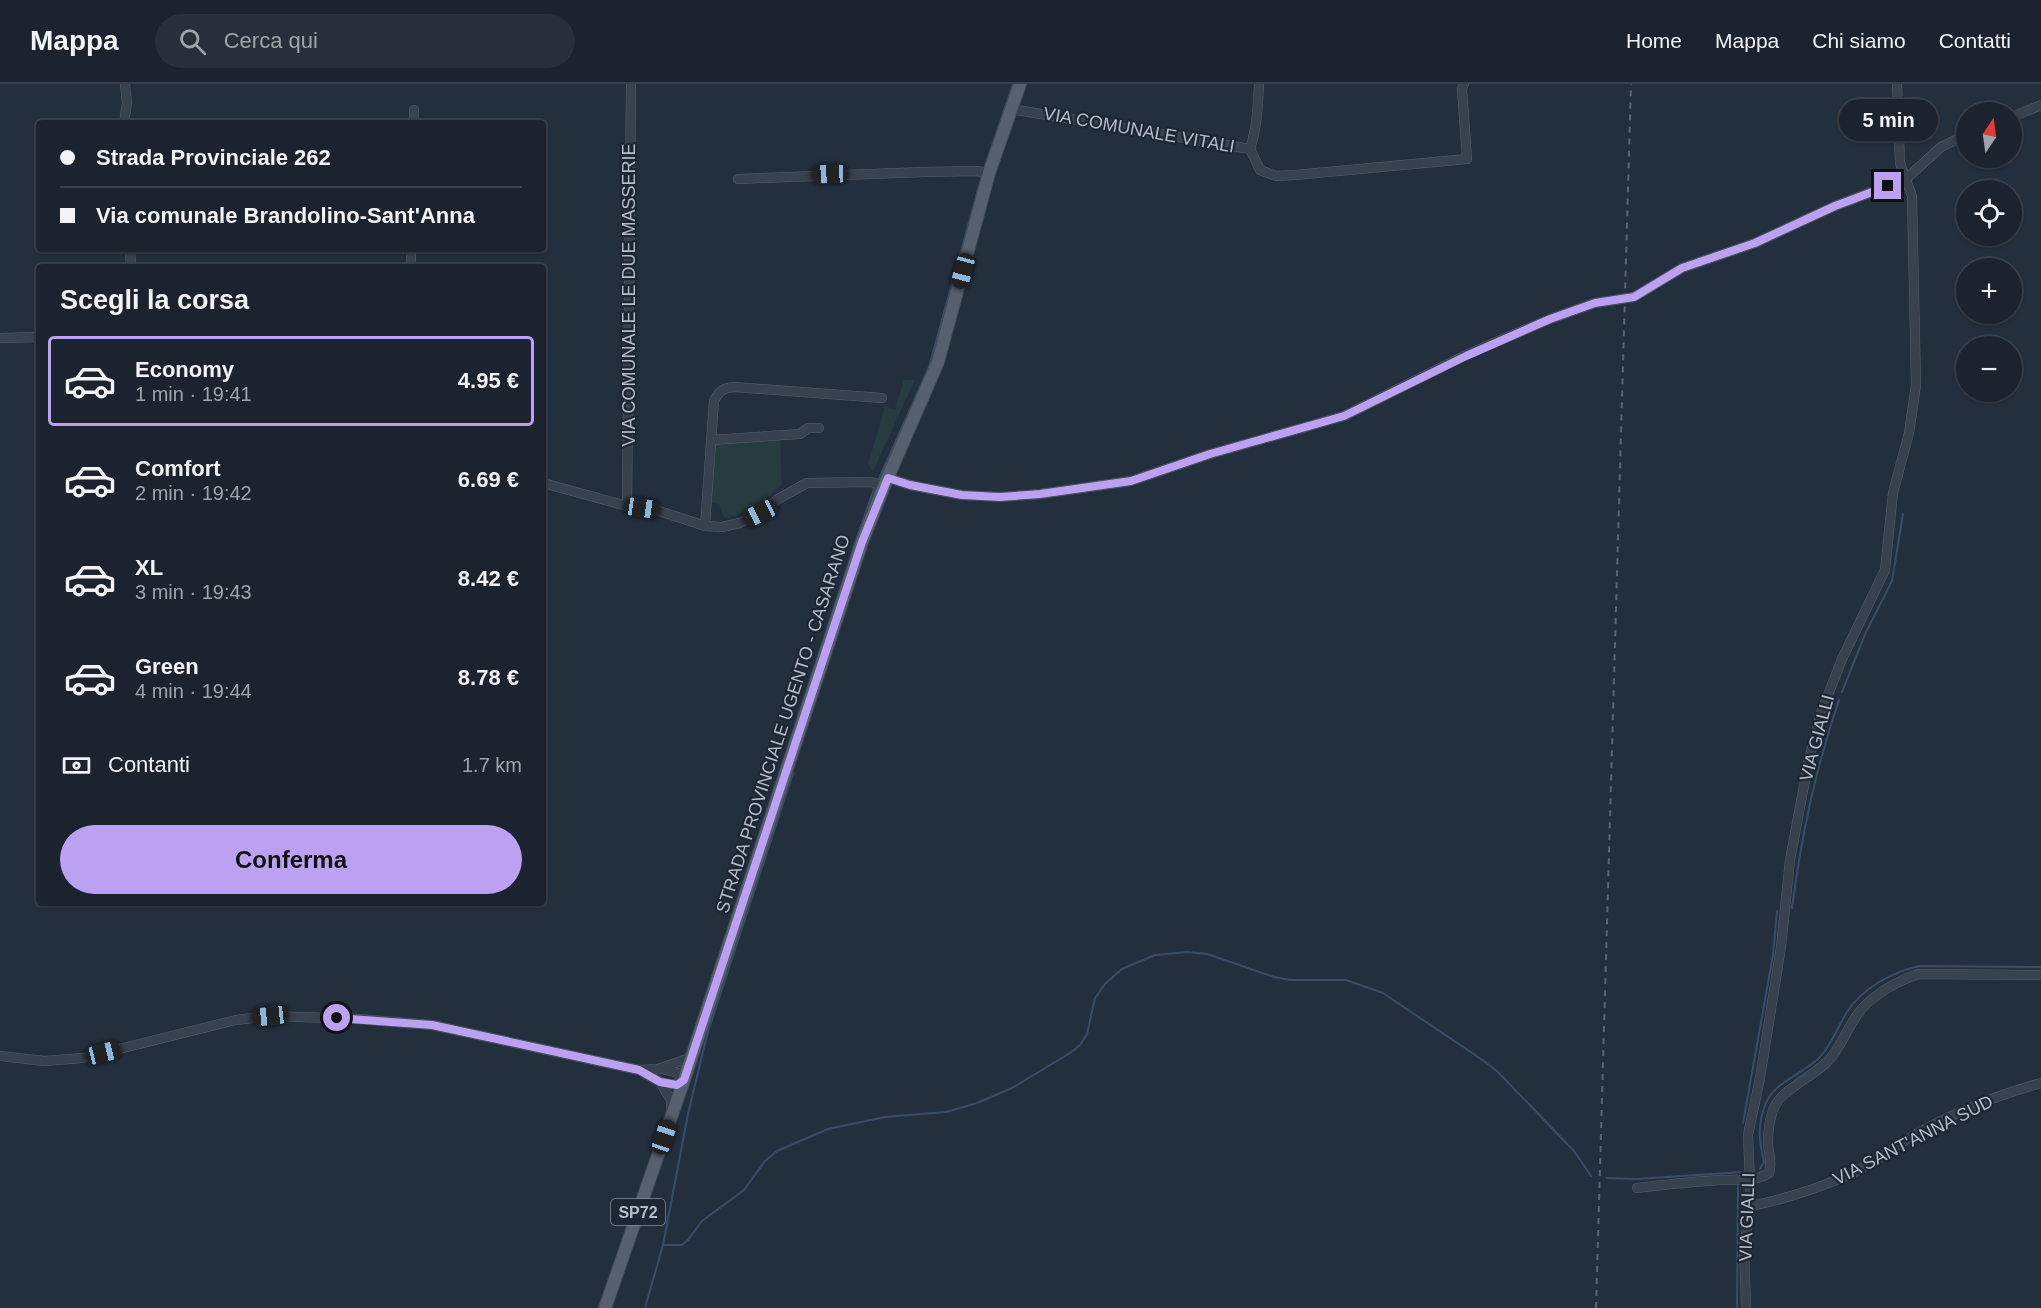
<!DOCTYPE html>
<html lang="it">
<meta charset="utf-8">
<style>
:root{--surface:#1b232e;--page:#282f3a;--text:#f1f3f6;--muted:#a0a4aa;--line:#39404a;--accent:#bca0f2}
body{margin:0;font-family:Arial,sans-serif;background:var(--page);color:var(--text);height:100vh;display:flex;flex-direction:column;font-size:22px;white-space:nowrap}
*{box-sizing:border-box;margin:0}
p{font-size:20px;color:var(--muted)}
.icon{flex:none;width:33px;height:33px;fill:none;stroke:currentColor;stroke-width:2;stroke-linecap:round;stroke-linejoin:round}
.map{position:relative;flex:1;overflow:hidden}
.panel{position:absolute;left:36px;top:180px;width:510px;height:642px;display:flex;flex-direction:column;background:var(--surface);border-radius:6px;box-shadow:0 2px 4px #0004,0 0 0 2px var(--line)}
.panel>*{flex:none}
.banner{position:absolute;left:36px;top:36px;width:510px;height:132px;border-radius:6px;box-shadow:0 2px 4px #0004,0 0 0 2px var(--line);display:grid;align-content:center;height:132px;padding:0 24px;background:var(--surface)}
.needle{width:39px;rotate:13deg}
.controls{position:absolute;left:1956px;top:18px;display:grid;gap:12px}
.controls a{display:grid;place-items:center;width:66px;height:66px;border-radius:50%;background:var(--surface);box-shadow:0 2px 4px #0004,0 0 0 2px var(--line);font-size:30px}
.end{position:absolute;width:27px;height:27px;margin:-14px;border:8px solid #bca0f2;background:#111;box-shadow:0 0 0 3px #111}
.from{border-radius:50%}
.bubble{position:absolute;height:42px;border-radius:21px;background:var(--surface);box-shadow:0 2px 4px #0004,0 0 0 2px var(--line);font-size:20px;font-weight:600;line-height:42px;text-align:center}
.car{position:absolute;width:18px;height:36px;margin:-18px -9px;border-radius:8px;box-shadow:0 0 4px 2px #0007;background:linear-gradient(#222 24%,#8ab4d8 0 40%,#222 0 76%,#8ab4d8 0 86%,#222 0)}
.banner b{display:flex;align-items:center;gap:21px;height:57px;font-size:22px}
.banner b+b{border-top:2px solid var(--line)}
.banner i{width:15px;height:15px;background:var(--text)}
ul{padding:0;list-style:none}
li{display:flex;align-items:center;gap:18px;height:90px;margin:0 12px 9px;padding:0 12px;border:3px solid transparent;border-radius:6px}
li div{flex:1}
li b{display:block;font-size:22px}
li em{font-style:normal;font-weight:600}
li.current{border-color:var(--accent)}
li>.icon{width:54px;height:54px;stroke-width:1.5}
h2{padding:0 24px;font-size:27px;line-height:72px}
.pay{display:flex;align-items:center;gap:15px;height:66px;padding:0 24px;font-size:22px}
.pay p{margin-inline-start:auto}
.cta{display:flex;gap:12px;margin-top:auto;padding:12px 24px}
.cta a{flex:1;height:69px;border-radius:36px;background:var(--accent);color:#111;font-size:24px;font-weight:600;line-height:69px;text-align:center}
header{display:flex;align-items:center;gap:36px;box-sizing:border-box;height:84px;padding:0 30px;background:var(--surface);border-bottom:2px solid var(--line)}
header strong{font-size:28px}
nav{display:flex;gap:33px;margin-inline-start:auto;font-size:21px}
.search{width:420px;height:54px;background:var(--page);display:flex;align-items:center;gap:15px;box-sizing:border-box;padding:0 21px;border-radius:33px;color:var(--muted);font-size:22px}
.map>svg:first-child{display:block}
.green{fill:#263c3f}
.lines{fill:none;stroke-linecap:round;stroke-linejoin:round}
.stream{stroke:#394c67;stroke-width:2}
.minor-casing{stroke:#565f6c;stroke-width:10}
.major-casing{stroke:#414a57;stroke-width:14}
.minor{stroke:#38414e;stroke-width:9}
.major{stroke:#56606e;stroke-width:12}
.rail{stroke:#5a6575;stroke-width:2;stroke-dasharray:6 6;stroke-linecap:butt}
.route{stroke:#bca0f2;stroke-width:8}
.labels{text-anchor:middle;dominant-baseline:central;stroke-width:4.5;stroke-linejoin:round;paint-order:stroke}
.shield{fill:#1d2633;stroke:#878f9c;stroke-width:1.5}
.shield-label{font-size:16px;font-weight:bold;fill:#b4bcc9}
.street-label{font-size:18px;fill:#b4bcc9;stroke:#1d2633}
</style>
<header>
<strong>Mappa</strong>
<div class="search"><svg class="icon" aria-label="search" viewBox="0 0 24 24"><circle cx="10" cy="10" r="6"/><path d="M15 15l6 6"/></svg>Cerca qui</div>
<nav><a>Home</a><a>Mappa</a><a>Chi siamo</a><a>Contatti</a></nav>
</header>
<div class="map">
<svg width="2041" height="1224" viewBox="0 0 2041 1224">
<rect width="100%" height="100%" fill="#242f3e"/>
<g class="green">
<polygon points="904,296 915,296 873,387 868,380 885,323 895,325"/>
<path d="M780,356L782,400C766,416 747,431 724,434L719,420L708,417L715,360Z"/>
</g>
<g class="lines">
<g class="stream">
<polyline points="984,85 1013,0"/>
<polyline points="878,397 929,283 982,91"/>
<polyline points="853,465 875,402"/>
<polyline points="1842,608 1866,548 1892,497 1903,430"/>
<path d="M1792,824C1802,749 1815,687 1839,616"/>
<polyline points="1743,1039 1773,871 1777,827"/>
<path d="M1760,1085L1764,1078C1759,1057 1757,1040 1766,1019C1774,999 1803,989 1818,975C1832,961 1837,944 1847,928C1862,904 1893,888 1919,882L2041,883"/>
<polyline points="1607,1094 1637,1095 1742,1088"/>
<polyline points="663,1161 682,1161 688,1156 702,1137 744,1106 765,1077 777,1067 828,1045 885,1033 946,1028 977,1019 1012,1004 1070,969 1080,961 1087,950 1095,914 1105,900 1122,885 1155,871 1187,868 1207,870 1274,893 1290,896 1346,896 1383,909 1481,975 1498,988 1574,1067 1591,1092"/>
<polyline points="645,1224 663,1161 688,1030 707,951 793,689"/>
<polyline points="1737,1224 1738,1098"/>
</g>
<defs>
<g id="minor">
<polyline points="1011,25 1250,65 1260,86 1276,92 1295,91 1467,75 1462,5 1464,0"/>
<polyline points="2012,33 2041,21"/>
<polyline points="124,39 127,19 125,0"/>
<polyline points="414,39 414,26"/>
<path d="M1250,65C1257,44 1258,22 1259,0"/>
<polyline points="738,95 925,88 977,87 989,89"/>
<polyline points="130,165 131,183"/>
<polyline points="411,183 411,165"/>
<polyline points="0,254 39,253"/>
<polyline points="711,356 800,350 808,344 819,344"/>
<polyline points="888,394 910,401 962,411 1000,413 1040,410 1131,397 1210,370 1344,332 1466,271 1550,235 1595,219 1634,213 1682,184 1755,159 1835,122 1906,95 1941,63 1966,51"/>
<polyline points="543,399 627,422 656,426 705,442 722,443 740,439 760,429 778,415 807,399 871,398 884,402"/>
<polyline points="627,422 631,0"/>
<path d="M705,442L714,317C719,307 723,304 734,303L882,314"/>
<polyline points="0,972 44,977 83,974 236,936 270,932 358,935 432,941 639,986 658,985 690,974"/>
<path d="M639,986C653,994 669,1007 684,996L678,989L662,985"/>
<polyline points="660,998 671,1016 671,1026"/>
<path d="M1637,1104C1665,1101 1694,1097 1723,1096C1739,1095 1755,1098 1769,1089C1773,1078 1768,1069 1768,1058C1768,1048 1770,1035 1773,1026C1779,1007 1814,992 1828,977C1840,965 1845,949 1855,934C1868,913 1895,898 1918,890L2041,891"/>
<path d="M1751,1122C1786,1115 1819,1104 1851,1090C1870,1081 1888,1067 1906,1056C1948,1031 1994,1012 2041,999"/>
<polyline points="1746,1224 1744,1162 1751,1122 1748,1051 1760,994 1781,863 1790,776 1809,675 1821,629 1842,575 1885,486 1893,409 1909,349 1916,301 1912,112 1900,79 1897,0"/>
</g>
<polyline id="major" points="605,1224 684,996 862,458 884,402 938,278 989,89 1020,0"/>
</defs>
<use href="#minor" class="minor-casing"/>
<use href="#major" class="major-casing"/>
<use href="#minor" class="minor"/>
<use href="#major" class="major"/>
<polyline class="rail" points="1596,1224 1631,0"/>
</g>
<g class="lines">
<polyline class="route" points="337,934 432,941 639,986 660,998 677,1001 684,996 862,458 888,394 910,401 962,411 1000,413 1040,410 1131,397 1210,370 1344,332 1466,272 1550,235 1595,219 1634,213 1682,184 1755,159 1835,122 1888,102"/>
</g>
<g class="labels">
<rect class="shield" x="611" y="1115" width="54" height="26" rx="4.5"/>
<g class="shield-label">
<text x="638" y="1128">SP72</text>
</g>
<g class="street-label">
<text transform="translate(1139 46) rotate(10)">VIA COMUNALE VITALI</text>
<text transform="translate(629 211) rotate(-90)">VIA COMUNALE LE DUE MASSERIE</text>
<text transform="translate(783 640) rotate(-72)">STRADA PROVINCIALE UGENTO - CASARANO</text>
<text transform="translate(1817 654) rotate(-75)">VIA GIALLI</text>
<text transform="translate(1913 1056) rotate(-27)">VIA SANT'ANNA SUD</text>
<text transform="translate(1747 1133) rotate(-88)">VIA GIALLI</text>
</g>
</g>
</svg>
<div class="controls">
<a><svg class="needle" viewBox="-14 -14 28 28"><path d="M0-13l5 13h-10z" fill="#e53935"/><path d="M0 13l5-13h-10z" fill="#a0a4aa"/></svg></a>
<a><svg class="icon" aria-label="locate" viewBox="0 0 24 24"><circle cx="12" cy="12" r="6"/><path d="M12 2v4M12 18v4M2 12h4M18 12h4"/></svg></a>
<a>+</a>
<a>−</a>
</div>
<i class="end from" style="left:337px;top:934px"></i>
<i class="end" style="left:1888px;top:102px"></i>
<div class="bubble" style="left:1839px;top:15px;width:99px">5 min</div>
<i class="car" style="left:830px;top:90px;rotate:268deg"></i>
<i class="car" style="left:963px;top:187px;rotate:195deg"></i>
<i class="car" style="left:642px;top:424px;rotate:98deg"></i>
<i class="car" style="left:760px;top:429px;rotate:244deg"></i>
<i class="car" style="left:270px;top:932px;rotate:264deg"></i>
<i class="car" style="left:103px;top:969px;rotate:76deg"></i>
<i class="car" style="left:664px;top:1053px;rotate:19deg"></i>
<div class="banner">
<b><i class="from"></i>Strada Provinciale 262</b>
<b><i></i>Via comunale Brandolino-Sant'Anna</b>
</div>
<section class="panel">
<h2>Scegli la corsa</h2>
<ul>
<li class="current"><svg class="icon" aria-label="car" viewBox="0 0 24 24"><path d="M5 17H2v-5l4-1 3-4h7l3 4 3 1v5h-3M9 17h6M6 11h13"/><circle cx="7" cy="17" r="2"/><circle cx="17" cy="17" r="2"/></svg><div><b>Economy</b><p>1 min · 19:41</p></div><em>4.95 €</em></li>
<li><svg class="icon" aria-label="car" viewBox="0 0 24 24"><path d="M5 17H2v-5l4-1 3-4h7l3 4 3 1v5h-3M9 17h6M6 11h13"/><circle cx="7" cy="17" r="2"/><circle cx="17" cy="17" r="2"/></svg><div><b>Comfort</b><p>2 min · 19:42</p></div><em>6.69 €</em></li>
<li><svg class="icon" aria-label="car" viewBox="0 0 24 24"><path d="M5 17H2v-5l4-1 3-4h7l3 4 3 1v5h-3M9 17h6M6 11h13"/><circle cx="7" cy="17" r="2"/><circle cx="17" cy="17" r="2"/></svg><div><b>XL</b><p>3 min · 19:43</p></div><em>8.42 €</em></li>
<li><svg class="icon" aria-label="car" viewBox="0 0 24 24"><path d="M5 17H2v-5l4-1 3-4h7l3 4 3 1v5h-3M9 17h6M6 11h13"/><circle cx="7" cy="17" r="2"/><circle cx="17" cy="17" r="2"/></svg><div><b>Green</b><p>4 min · 19:44</p></div><em>8.78 €</em></li>
</ul>
<div class="pay"><svg class="icon" aria-label="cash" viewBox="0 0 24 24"><path d="M3 7h18v10H3z"/><circle cx="12" cy="12" r="2"/></svg>Contanti<p>1.7 km</p></div>
<div class="cta"><a>Conferma</a></div>
</section>
</div>
